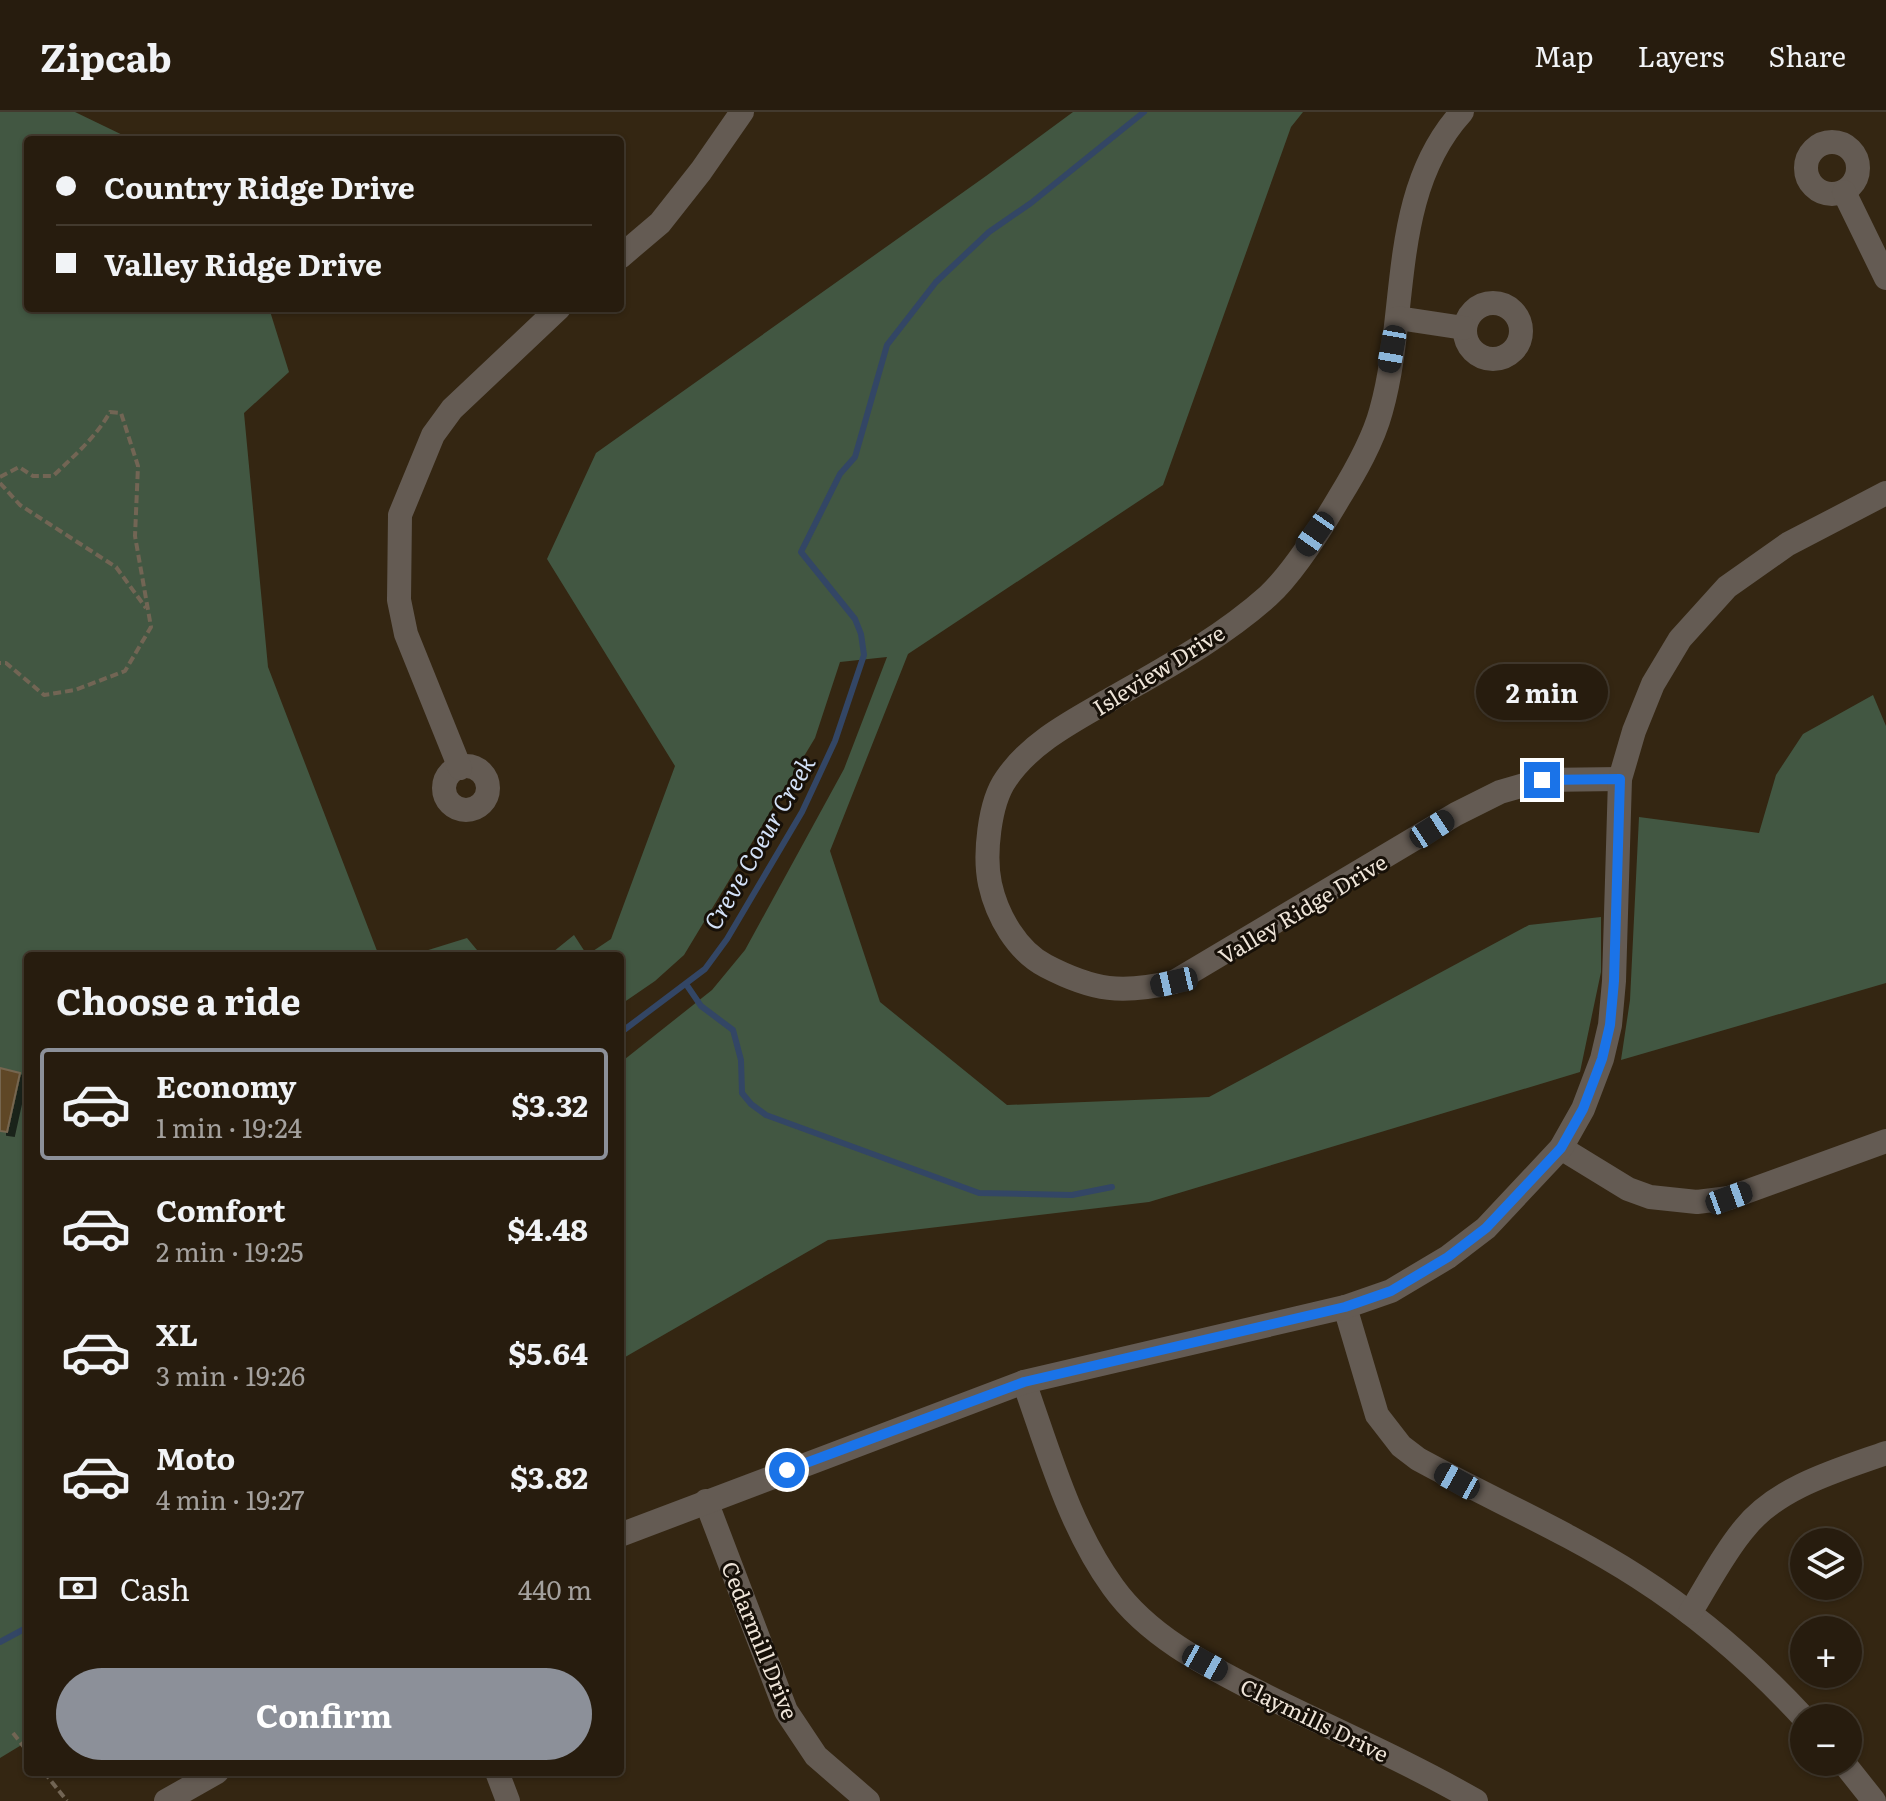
<!DOCTYPE html>
<meta charset="utf-8">
<style>
:root{--surface:#271c0e;--page:#2f2517;--text:#f1f3f6;--muted:#a4a19e;--line:#433a2e;--accent:#8c9099}
body{margin:0;font-family:Literata,serif;background:var(--page);color:var(--text);height:100vh;display:flex;flex-direction:column;font-size:30px;white-space:nowrap}
*{box-sizing:border-box;margin:0}
p{font-size:26px;color:var(--muted)}
.icon{flex:none;width:44px;height:44px;fill:none;stroke:currentColor;stroke-width:2;stroke-linecap:round;stroke-linejoin:round}
.map{position:relative;flex:1;overflow:hidden}
.panel{position:absolute;left:24px;top:840px;width:600px;height:824px;display:flex;flex-direction:column;background:var(--surface);border-radius:8px;box-shadow:0 2px 6px #0004,0 0 0 2px var(--line)}
.panel>*{flex:none}
.banner{position:absolute;left:24px;top:24px;width:600px;height:176px;border-radius:8px;box-shadow:0 2px 6px #0004,0 0 0 2px var(--line);display:grid;align-content:center;height:176px;padding:0 32px;background:var(--surface)}
.buttons{position:absolute;left:1790px;top:1416px;display:grid;gap:16px}
.buttons a{display:grid;place-items:center;width:72px;height:72px;border-radius:50%;background:var(--surface);box-shadow:0 2px 6px #0004,0 0 0 2px var(--line);font-size:40px}
.end{position:absolute;width:36px;height:36px;margin:-18px;border:10px solid #1a73e8;background:#fff;box-shadow:0 0 0 4px #fff}
.from{border-radius:50%}
.bubble{position:absolute;height:56px;border-radius:28px;background:var(--surface);box-shadow:0 2px 6px #0004,0 0 0 2px var(--line);font-size:26px;font-weight:700;line-height:56px;text-align:center}
.car{position:absolute;width:24px;height:48px;margin:-24px -12px;border-radius:10px;box-shadow:0 0 6px 2px #0007;background:linear-gradient(#222 24%,#8ab4d8 0 40%,#222 0 76%,#8ab4d8 0 86%,#222 0)}
.banner b{display:flex;align-items:center;gap:28px;height:76px;font-size:30px}
.banner b+b{border-top:2px solid var(--line)}
.banner i{width:20px;height:20px;background:var(--text)}
ul{padding:0;list-style:none}
li{display:flex;align-items:center;gap:24px;height:112px;margin:0 16px 12px;padding:0 16px;border:4px solid transparent;border-radius:8px}
li div{flex:1}
li b{display:block;font-size:30px}
li em{font-style:normal;font-weight:700}
li.current{border-color:var(--accent)}
li>.icon{width:72px;height:72px;stroke-width:1.5}
h2{padding:0 32px;font-size:36px;line-height:96px}
.pay{display:flex;align-items:center;gap:20px;height:88px;padding:0 32px;font-size:30px}
.pay p{margin-inline-start:auto}
.button{display:flex;gap:16px;margin-top:auto;padding:16px 32px}
.button a{flex:1;height:92px;border-radius:48px;background:var(--accent);color:#fff;font-size:32px;font-weight:700;line-height:92px;text-align:center}
header{display:flex;align-items:center;gap:48px;box-sizing:border-box;height:112px;padding:0 40px;background:var(--surface);border-bottom:2px solid var(--line)}
header strong{font-size:38px}
nav{display:flex;gap:44px;margin-inline-start:auto;font-size:28px}
.map>svg:first-child{display:block}
.green{fill:#425742}
.lines{fill:none;stroke-linecap:round;stroke-linejoin:round}
.stream{stroke:#334665;stroke-width:6}
.building{fill:#5e4625;stroke:#766650;stroke-width:2;filter:url(#shadow)}
.path{stroke:#726554;stroke-width:4;stroke-dasharray:8 4;stroke-linecap:butt}
.minor{stroke:#645b53;stroke-width:24}
.route{stroke:#1a73e8;stroke-width:10}
.labels{text-anchor:middle;dominant-baseline:central;stroke-width:6;stroke-linejoin:round;paint-order:stroke}
.street-label{font-size:22px;fill:#eee4d8;stroke:#171008}
.water-label{font-size:24px;font-style:italic;fill:#d3e1f8;stroke:#171008}
</style>
<header>
<strong>Zipcab</strong>
<nav><a>Map</a><a>Layers</a><a>Share</a></nav>
</header>
<div class="map">
<svg width="1886" height="1689" viewBox="0 0 1886 1689">
<defs>
<filter id="shadow"><feDropShadow dx="7" dy="4" stdDeviation="0" flood-color="#0009"/></filter>
</defs>
<rect width="100%" height="100%" fill="#342612"/>
<g class="green">
<polygon points="0,0 75,0 133,28 28,28 28,196 269,196 289,260 244,301 268,555 379,844 28,844 28,1629 0,1646"/>
<polygon points="1073,0 1303,0 1291,15 1163,373 908,542 830,739 880,890 1007,993 1209,985 1529,813 1601,805 1601,860 1580,960 1149,1090 828,1128 620,1248 620,951 712,878 745,838 844,657 887,545 840,550 815,626 684,843 655,869 620,893 620,844 548,844 574,823 587,843 611,827 675,654 547,447 596,341 986,64"/>
<polygon points="1873,583 1886,614 1886,871 1621,948 1630,888 1639,705 1759,721 1776,663 1803,622"/>
<polygon points="467,826 482,844 409,844"/>
</g>
<g class="lines">
<g class="stream">
<polyline points="686,872 701,894 733,918 741,948 742,981 751,992 766,1003 979,1081 1072,1083 1112,1075"/>
<polyline points="620,921 705,857 727,827 802,700 835,629 864,543 861,522 855,507 801,440 840,362 855,345 887,233 936,170 989,120 1031,91 1144,0"/>
<polyline points="0,1530 28,1515"/>
</g>
</g>
<polygon class="building" points="0,956 20,961 7,1020 0,1019"/>
<g class="lines">
<g class="path">
<path d="M0,365L19,355L33,364H53C74,344 96,325 110,300L121,301L138,354L135,424L151,515L125,559L75,578L44,583L6,551H0"/>
<polyline points="0,371 20,393 116,455 146,496"/>
<polyline points="13,1621 28,1640"/>
<polyline points="44,1660 67,1689"/>
</g>
<g class="minor">
<path d="M1462,0C1388,81 1409,200 1381,299C1373,329 1355,360 1339,386C1322,415 1292,462 1268,484C1221,526 1165,556 1111,587C1073,609 1031,630 1006,667C989,691 984,744 990,772C997,804 1017,839 1046,854C1094,879 1122,882 1174,870L1456,702L1500,680L1542,668L1620,667"/>
<circle cx="1832" cy="56" r="26"/>
<polyline points="1844,80 1886,166"/>
<polyline points="620,145 660,111 701,59 742,0"/>
<circle cx="1493" cy="219" r="28"/>
<polyline points="1398,206 1464,216"/>
<circle cx="466" cy="676" r="22"/>
<polyline points="460,656 406,522 399,488 400,403 433,323 452,297 559,196"/>
<polyline points="1561,1036 1628,1077 1650,1085 1697,1090 1729,1086 1886,1029"/>
<path d="M1345,1195L1377,1303L1401,1334L1418,1347C1491,1387 1568,1420 1638,1465C1699,1504 1755,1553 1804,1606"/>
<path d="M1024,1270C1049,1340 1069,1414 1113,1475C1151,1528 1214,1557 1270,1586C1339,1620 1410,1651 1476,1689"/>
<polyline points="706,1389 786,1599 816,1644 868,1689"/>
<polyline points="620,1423 1024,1270 1345,1195 1391,1179 1448,1145 1486,1116 1561,1036 1583,997 1602,947 1610,913 1614,869 1620,667 1634,619 1653,572 1680,527 1727,475 1788,432 1886,381"/>
<path d="M1690,1501C1707,1474 1723,1442 1744,1417C1777,1375 1838,1358 1886,1341"/>
<polyline points="1843,1650 1874,1689"/>
<polyline points="497,1660 508,1689"/>
<polyline points="166,1689 217,1660"/>
</g>
</g>
<g class="lines">
<polyline class="route" points="787,1358 1024,1270 1345,1195 1391,1179 1448,1145 1486,1116 1561,1036 1583,997 1602,947 1610,913 1614,869 1620,667 1542,668"/>
</g>
<g class="labels">
<g class="street-label">
<text transform="translate(1158 557) rotate(-32)">Isleview Drive</text>
<text transform="translate(1302 796) rotate(-31)">Valley Ridge Drive</text>
<text transform="translate(761 1528) rotate(68)">Cedarmill Drive</text>
<text transform="translate(1315 1607) rotate(26)">Claymills Drive</text>
</g>
<g class="water-label">
<text transform="translate(758 730) rotate(-60)">Creve Coeur Creek</text>
</g>
</g>
</svg>
<div class="buttons">
<a><svg class="icon" aria-label="layers" viewBox="0 0 24 24"><path d="M12 4l9 5-9 5-9-5zM3 14l9 5 9-5"/></svg></a>
<a>+</a>
<a>−</a>
</div>
<i class="end from" style="left:787px;top:1358px"></i>
<i class="end" style="left:1542px;top:668px"></i>
<div class="bubble" style="left:1476px;top:552px;width:132px">2 min</div>
<i class="car" style="left:1392px;top:237px;rotate:190deg"></i>
<i class="car" style="left:1315px;top:422px;rotate:215deg"></i>
<i class="car" style="left:1432px;top:717px;rotate:57deg"></i>
<i class="car" style="left:1174px;top:870px;rotate:257deg"></i>
<i class="car" style="left:1729px;top:1086px;rotate:70deg"></i>
<i class="car" style="left:1457px;top:1369px;rotate:299deg"></i>
<i class="car" style="left:1205px;top:1551px;rotate:119deg"></i>
<div class="banner">
<b><i class="from"></i>Country Ridge Drive</b>
<b><i></i>Valley Ridge Drive</b>
</div>
<section class="panel">
<h2>Choose a ride</h2>
<ul>
<li class="current"><svg class="icon" aria-label="car" viewBox="0 0 24 24"><path d="M5 17H2v-5l4-1 3-4h7l3 4 3 1v5h-3M9 17h6M6 11h13"/><circle cx="7" cy="17" r="2"/><circle cx="17" cy="17" r="2"/></svg><div><b>Economy</b><p>1 min · 19:24</p></div><em>$3.32</em></li>
<li><svg class="icon" aria-label="car" viewBox="0 0 24 24"><path d="M5 17H2v-5l4-1 3-4h7l3 4 3 1v5h-3M9 17h6M6 11h13"/><circle cx="7" cy="17" r="2"/><circle cx="17" cy="17" r="2"/></svg><div><b>Comfort</b><p>2 min · 19:25</p></div><em>$4.48</em></li>
<li><svg class="icon" aria-label="car" viewBox="0 0 24 24"><path d="M5 17H2v-5l4-1 3-4h7l3 4 3 1v5h-3M9 17h6M6 11h13"/><circle cx="7" cy="17" r="2"/><circle cx="17" cy="17" r="2"/></svg><div><b>XL</b><p>3 min · 19:26</p></div><em>$5.64</em></li>
<li><svg class="icon" aria-label="car" viewBox="0 0 24 24"><path d="M5 17H2v-5l4-1 3-4h7l3 4 3 1v5h-3M9 17h6M6 11h13"/><circle cx="7" cy="17" r="2"/><circle cx="17" cy="17" r="2"/></svg><div><b>Moto</b><p>4 min · 19:27</p></div><em>$3.82</em></li>
</ul>
<div class="pay"><svg class="icon" aria-label="cash" viewBox="0 0 24 24"><path d="M3 7h18v10H3z"/><circle cx="12" cy="12" r="2"/></svg>Cash<p>440 m</p></div>
<div class="button"><a>Confirm</a></div>
</section>
</div>
